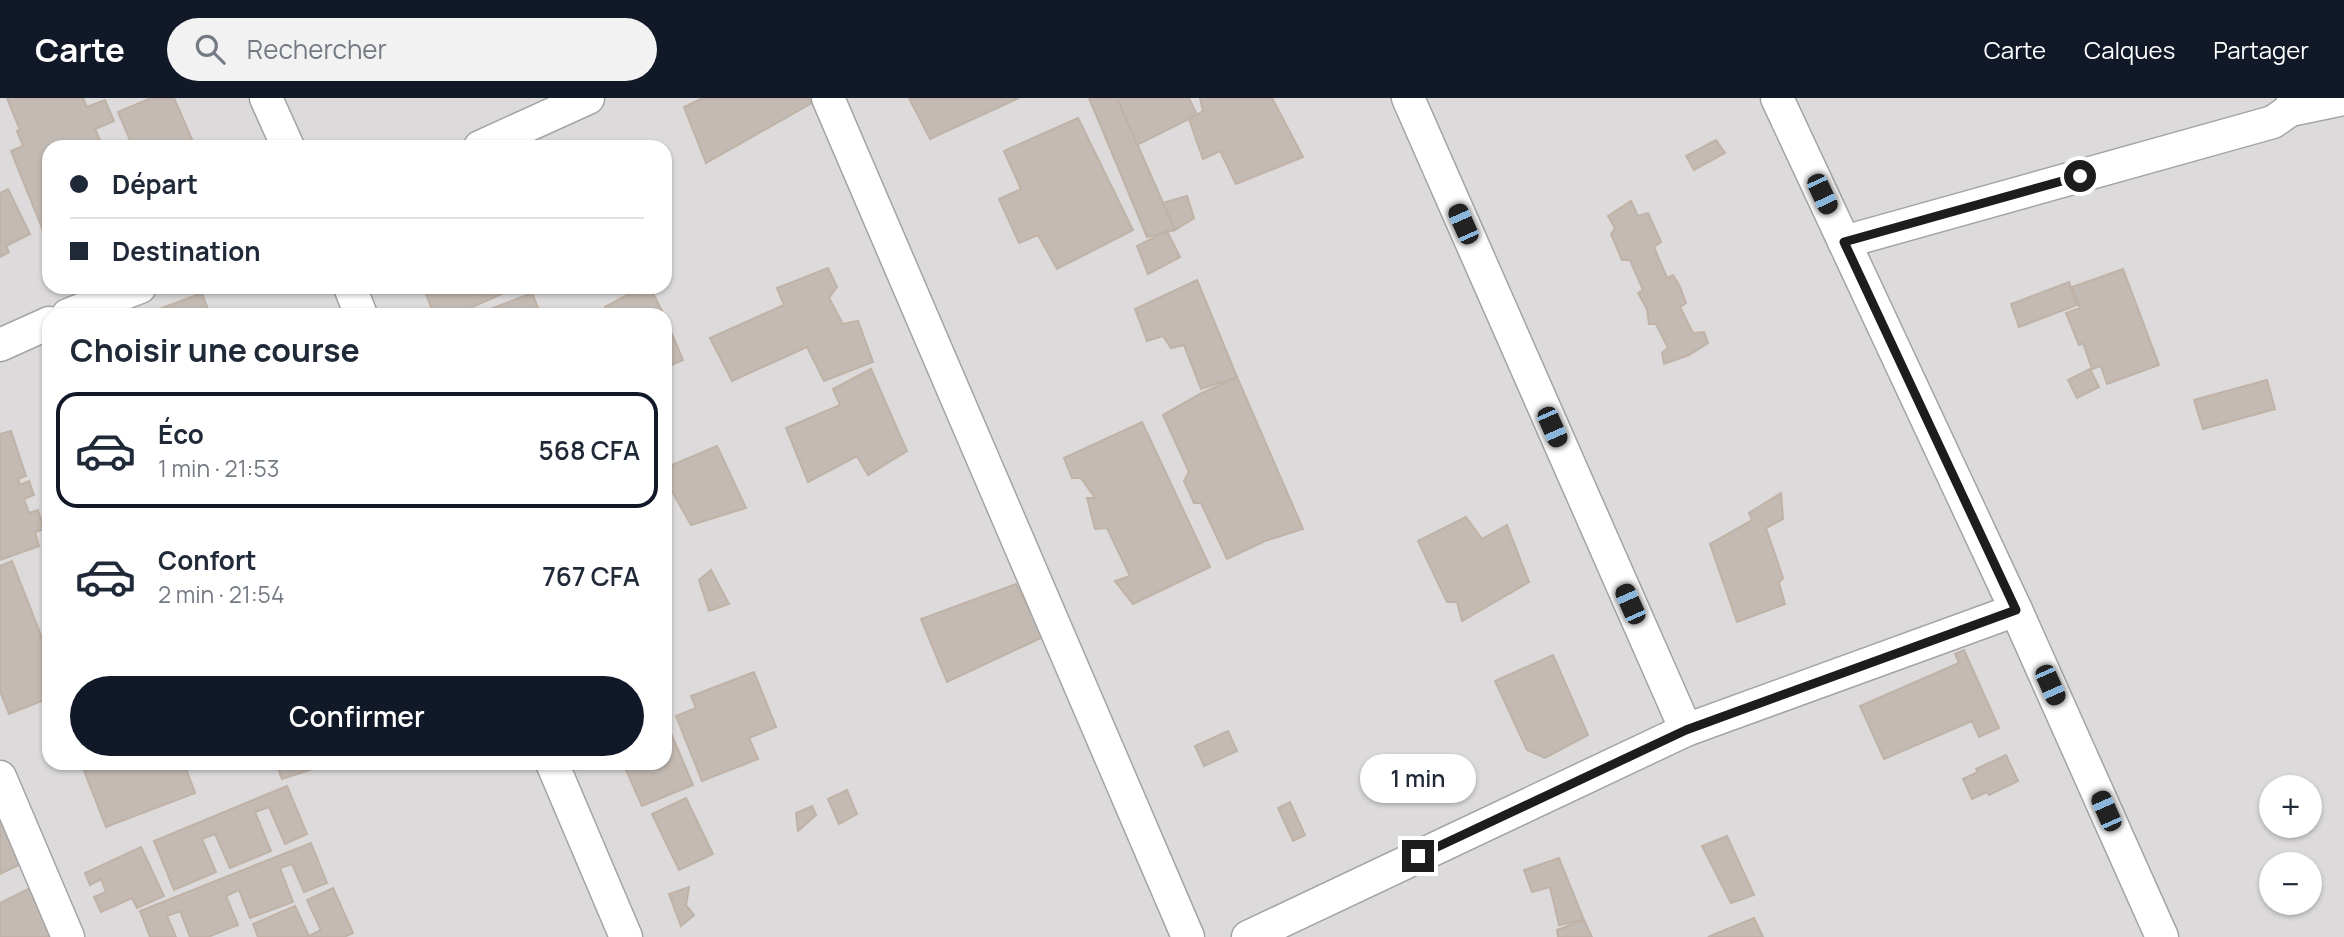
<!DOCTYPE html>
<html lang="fr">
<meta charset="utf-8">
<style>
:root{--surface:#fff;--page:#f2f2f3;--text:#1f2937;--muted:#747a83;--line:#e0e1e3;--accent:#111827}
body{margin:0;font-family:Manrope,sans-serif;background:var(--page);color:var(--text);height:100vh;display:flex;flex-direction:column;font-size:26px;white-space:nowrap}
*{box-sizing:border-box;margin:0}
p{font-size:23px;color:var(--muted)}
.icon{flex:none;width:38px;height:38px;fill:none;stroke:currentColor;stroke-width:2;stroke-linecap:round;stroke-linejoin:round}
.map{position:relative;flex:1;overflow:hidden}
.side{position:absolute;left:42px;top:210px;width:630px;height:462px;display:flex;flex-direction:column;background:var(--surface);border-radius:21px;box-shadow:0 2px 5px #0004}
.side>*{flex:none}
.hud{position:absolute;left:42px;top:42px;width:630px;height:154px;border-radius:21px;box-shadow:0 2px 5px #0004;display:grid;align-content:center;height:154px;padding:0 28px;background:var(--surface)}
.controls{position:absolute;left:2259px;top:677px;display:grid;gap:14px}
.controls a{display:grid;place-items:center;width:63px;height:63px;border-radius:50%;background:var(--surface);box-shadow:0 2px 5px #0004;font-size:35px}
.end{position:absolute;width:32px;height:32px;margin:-16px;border:9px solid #1d1d1d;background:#fff;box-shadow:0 0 0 4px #fff}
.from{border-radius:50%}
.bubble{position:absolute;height:49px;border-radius:24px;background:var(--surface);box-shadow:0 2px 5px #0004;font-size:23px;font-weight:600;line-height:49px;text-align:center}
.car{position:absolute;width:21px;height:42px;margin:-21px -10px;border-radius:9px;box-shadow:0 0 5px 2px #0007;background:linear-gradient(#222 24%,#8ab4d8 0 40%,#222 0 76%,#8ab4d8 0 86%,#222 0)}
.hud b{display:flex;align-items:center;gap:24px;height:66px;font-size:26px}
.hud b+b{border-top:2px solid var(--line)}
.hud i{width:18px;height:18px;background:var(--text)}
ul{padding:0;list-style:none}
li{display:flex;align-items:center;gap:21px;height:116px;margin:0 14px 10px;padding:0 14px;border:4px solid transparent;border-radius:21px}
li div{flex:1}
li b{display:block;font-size:26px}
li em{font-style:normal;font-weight:600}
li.selected{border-color:var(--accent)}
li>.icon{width:63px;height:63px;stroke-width:1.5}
h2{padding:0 28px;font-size:32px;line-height:84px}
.button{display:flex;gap:14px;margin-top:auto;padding:14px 28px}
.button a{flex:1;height:80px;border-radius:42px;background:var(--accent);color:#fff;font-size:28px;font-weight:600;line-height:80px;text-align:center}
header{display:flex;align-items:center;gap:42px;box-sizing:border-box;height:98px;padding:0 35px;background:var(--accent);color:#fff}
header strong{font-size:33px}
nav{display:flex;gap:38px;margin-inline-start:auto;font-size:24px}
.search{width:490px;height:63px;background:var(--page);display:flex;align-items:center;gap:18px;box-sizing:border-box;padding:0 24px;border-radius:38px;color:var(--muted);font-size:26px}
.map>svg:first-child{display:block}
.residential{fill:#dcdada;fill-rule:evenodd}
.building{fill:#c3bab3;stroke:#c0b2a6;stroke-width:2}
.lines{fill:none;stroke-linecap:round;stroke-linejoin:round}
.minor-casing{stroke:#a4a4a4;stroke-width:35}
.minor{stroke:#fff;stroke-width:32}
.route{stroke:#1d1d1d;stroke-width:9}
</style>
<header>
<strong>Carte</strong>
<div class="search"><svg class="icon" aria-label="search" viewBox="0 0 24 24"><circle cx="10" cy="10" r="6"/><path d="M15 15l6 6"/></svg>Rechercher</div>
<nav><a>Carte</a><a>Calques</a><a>Partager</a></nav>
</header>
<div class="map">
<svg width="2344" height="839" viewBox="0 0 2344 839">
<rect width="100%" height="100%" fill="#efebe3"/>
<path class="residential" d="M0,0H2344V839H0ZM49,49H665V189H49ZM49,217H665V665H49ZM2272,690H2310V728H2272ZM2272,766H2310V805H2272Z"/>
<g class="building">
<polygon points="7,0 83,0 87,9 105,2 114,23 95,31 103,49 49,49 49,127 42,130 11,53 23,48 17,33 20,32"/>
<polygon points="151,0 174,0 194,46 187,49 133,49 118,14"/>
<polygon points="703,0 809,0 812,5 706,65 684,9"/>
<polygon points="909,0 1019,0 930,41"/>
<polygon points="1089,0 1117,0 1175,132 1147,139"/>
<polygon points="1117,0 1189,0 1197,17 1137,47"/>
<polygon points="1200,0 1272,0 1303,59 1236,86 1220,53 1203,61 1189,21 1203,13"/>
<polygon points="1078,20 1133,132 1057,171 1038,137 1019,145 999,101 1021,91 1004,53"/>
<polygon points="1716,42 1725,55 1694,72 1686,58"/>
<polygon points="8,91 30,136 6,148 9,154 0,159 0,95"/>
<polygon points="1187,98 1194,120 1175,132 1163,105"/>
<polygon points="1631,103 1638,118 1648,115 1661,144 1654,149 1667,180 1673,177 1680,189 1686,205 1680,209 1693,235 1704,234 1708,245 1689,257 1664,266 1662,255 1668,250 1656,226 1649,226 1647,211 1638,195 1643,192 1630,162 1622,162 1611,136 1615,130 1608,118"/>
<polygon points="1167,133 1180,159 1148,176 1137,148"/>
<polygon points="828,170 837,189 829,200 843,226 858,223 873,264 824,283 807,249 732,283 710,240 784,207 777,190"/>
<polygon points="2123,171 2159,267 2107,286 2101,268 2092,271 2083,245 2079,247 2066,215 2080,210 2072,189"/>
<polygon points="1197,182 1237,279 1201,291 1184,247 1171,250 1163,238 1147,243 1135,211"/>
<polygon points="2069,184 2077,207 2019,229 2011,206"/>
<polygon points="435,189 518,189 454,217 434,217 425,193"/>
<polygon points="642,189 650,189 664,217 609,217 605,209"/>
<polygon points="202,195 210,217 146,217 146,216"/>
<polygon points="532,195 541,217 475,217"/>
<polygon points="665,220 683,262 665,270"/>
<polygon points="871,271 907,353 868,377 857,358 808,384 786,330 840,307 833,291"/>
<polygon points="2090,271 2099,289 2077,300 2068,282"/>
<polygon points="1237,279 1303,431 1265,443 1227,461 1201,405 1194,405 1184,383 1189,374 1163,317 1200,296"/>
<polygon points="2267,282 2275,311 2203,331 2194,302"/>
<polygon points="1142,324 1210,469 1133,506 1115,483 1130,478 1107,430 1095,431 1087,400 1095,400 1081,380 1072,380 1064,360"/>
<polygon points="11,333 26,378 18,381 20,387 29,383 34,397 24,401 29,415 38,412 44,431 35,434 39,448 0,462 0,336"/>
<polygon points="717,348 746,410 691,427 665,381 665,370"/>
<polygon points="1781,395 1783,421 1766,430 1783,480 1779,485 1785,506 1737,524 1710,446 1752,422 1749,415"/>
<polygon points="1466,419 1482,441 1507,427 1529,484 1462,523 1457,504 1447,504 1418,443"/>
<polygon points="12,463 49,558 49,600 9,616 0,593 0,468"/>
<polygon points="711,472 729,506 709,513 699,482"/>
<polygon points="1016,486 1043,539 947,584 921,521"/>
<polygon points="1964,552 1999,630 1979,639 1972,623 1884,661 1860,608 1959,565 1955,556"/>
<polygon points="1553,557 1588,637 1545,660 1527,652 1495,583"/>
<polygon points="754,574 776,629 749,640 758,661 702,683 676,618 696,610 691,598"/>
<polygon points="665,621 693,687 642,708 623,665 665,665"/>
<polygon points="1228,633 1237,653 1204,668 1195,648"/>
<polygon points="2006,657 2018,683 1989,697 1987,694 1972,701 1963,681 1978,674 1976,671"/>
<polygon points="81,665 184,665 195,695 106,729"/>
<polygon points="276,665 331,665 282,681"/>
<polygon points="287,688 307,736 285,746 269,709 255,714 271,753 230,770 215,736 202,741 216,774 174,792 154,743"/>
<polygon points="847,692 857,716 839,726 828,701"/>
<polygon points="686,700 713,756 679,772 652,716"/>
<polygon points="1290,704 1305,737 1293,743 1278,710"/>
<polygon points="812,708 816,717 798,733 796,715"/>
<polygon points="0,719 25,764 0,776"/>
<polygon points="1727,738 1754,797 1731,805 1702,748"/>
<polygon points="311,745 327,785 304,794 292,766 280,770 293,804 250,820 239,792 226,798 238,827 208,839 190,839 180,813 167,818 176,839 150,839 140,813"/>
<polygon points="141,749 164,798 137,810 132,800 101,814 94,799 106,794 101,781 90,787 85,775"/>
<polygon points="1559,760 1584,822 1559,827 1550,789 1532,794 1524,772"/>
<polygon points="52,779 82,839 0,839 0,805"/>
<polygon points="689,789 686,807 694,817 681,828 669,796"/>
<polygon points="333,790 353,835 344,839 258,839 253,826 295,808 309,838 321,832 307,802"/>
<polygon points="1754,820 1763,839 1708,839"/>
<polygon points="1584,822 1592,839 1558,839 1557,832"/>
</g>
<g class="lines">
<defs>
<g id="minor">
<polyline points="266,0 288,49"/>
<polyline points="828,0 1188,839"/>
<polyline points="1408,0 1686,632"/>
<polyline points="1777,0 2016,512 2162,839"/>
<polyline points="2290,12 2344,1"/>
<polyline points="480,49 588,0"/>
<polyline points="1844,144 2273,24 2290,12 2294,0"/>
<polyline points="350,189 361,217"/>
<polyline points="68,217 140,189"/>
<polyline points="0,247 49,225"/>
<polyline points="552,665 626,839"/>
<polyline points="0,679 68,839"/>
<polyline points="1248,839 1686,632 2016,512"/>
</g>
</defs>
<use href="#minor" class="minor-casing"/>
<use href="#minor" class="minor"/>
</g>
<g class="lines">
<polyline class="route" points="1418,758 1686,632 2016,512 1844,144 2080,78"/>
</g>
</svg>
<div class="controls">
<a>+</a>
<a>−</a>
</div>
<i class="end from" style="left:2080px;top:78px"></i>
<i class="end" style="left:1418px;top:758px"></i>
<div class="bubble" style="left:1360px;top:656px;width:116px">1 min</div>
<i class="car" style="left:1822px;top:96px;rotate:155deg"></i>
<i class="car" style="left:1463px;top:126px;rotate:336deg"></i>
<i class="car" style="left:1552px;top:329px;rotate:156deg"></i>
<i class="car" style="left:1630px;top:506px;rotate:336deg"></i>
<i class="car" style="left:2050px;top:587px;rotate:156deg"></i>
<i class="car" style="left:2106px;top:713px;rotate:336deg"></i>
<div class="hud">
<b><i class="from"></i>Départ</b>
<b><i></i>Destination</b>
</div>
<section class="side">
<h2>Choisir une course</h2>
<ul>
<li class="selected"><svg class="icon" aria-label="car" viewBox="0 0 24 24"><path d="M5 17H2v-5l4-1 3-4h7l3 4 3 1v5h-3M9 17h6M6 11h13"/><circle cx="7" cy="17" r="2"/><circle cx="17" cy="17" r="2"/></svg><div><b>Éco</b><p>1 min · 21:53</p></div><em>568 CFA</em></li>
<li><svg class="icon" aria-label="car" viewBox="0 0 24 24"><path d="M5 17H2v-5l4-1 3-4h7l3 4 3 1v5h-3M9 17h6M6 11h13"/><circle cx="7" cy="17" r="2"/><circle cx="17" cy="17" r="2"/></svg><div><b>Confort</b><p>2 min · 21:54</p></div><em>767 CFA</em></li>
</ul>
<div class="button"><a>Confirmer</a></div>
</section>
</div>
